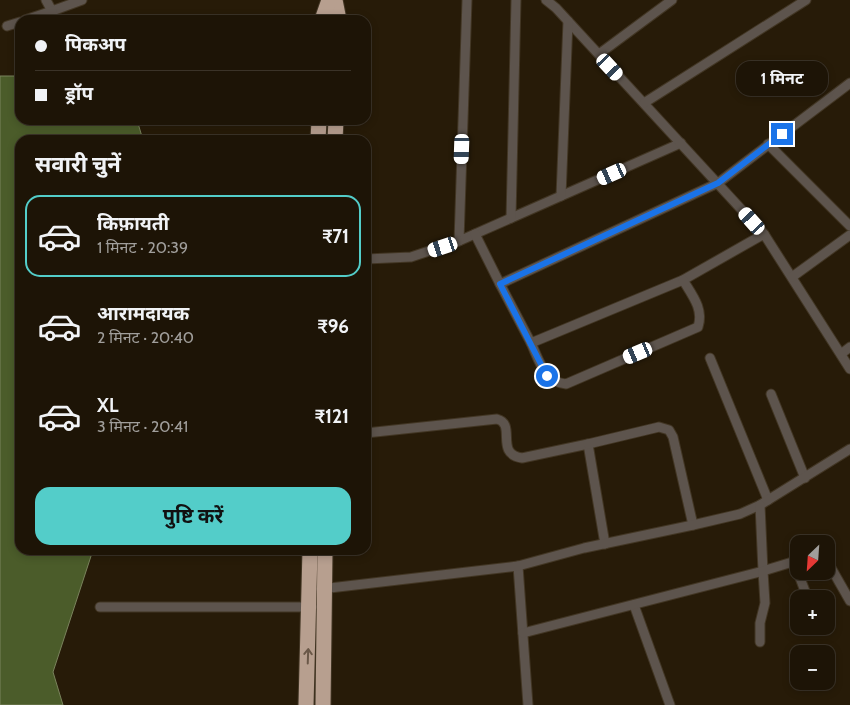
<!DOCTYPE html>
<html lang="hi">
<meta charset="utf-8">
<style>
:root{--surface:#1d1406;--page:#251d10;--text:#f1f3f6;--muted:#a09e9b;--line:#3b3328;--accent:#53cdc9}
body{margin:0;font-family:Cabin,"Noto Sans Devanagari",sans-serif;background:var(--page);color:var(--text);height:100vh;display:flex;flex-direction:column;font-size:19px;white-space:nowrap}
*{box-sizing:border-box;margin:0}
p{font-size:16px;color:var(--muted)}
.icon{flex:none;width:28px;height:28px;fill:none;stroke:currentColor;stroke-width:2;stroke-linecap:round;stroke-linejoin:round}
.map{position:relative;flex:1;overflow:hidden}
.panel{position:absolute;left:15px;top:135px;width:356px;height:420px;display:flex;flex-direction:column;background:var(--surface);border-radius:15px;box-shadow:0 2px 8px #0003,0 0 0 1px var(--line)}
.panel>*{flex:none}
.guide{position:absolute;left:15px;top:15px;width:356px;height:110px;border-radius:15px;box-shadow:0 2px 8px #0003,0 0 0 1px var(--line);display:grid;align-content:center;height:110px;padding:0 20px;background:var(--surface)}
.needle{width:32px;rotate:205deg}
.buttons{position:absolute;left:790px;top:535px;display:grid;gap:10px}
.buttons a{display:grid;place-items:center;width:45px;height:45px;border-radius:10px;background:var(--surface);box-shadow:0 2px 8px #0003,0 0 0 1px var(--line);font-size:25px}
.end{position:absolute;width:22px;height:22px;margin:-11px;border:6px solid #1a73e8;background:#fff;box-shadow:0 0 0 2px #fff}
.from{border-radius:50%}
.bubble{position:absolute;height:35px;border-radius:15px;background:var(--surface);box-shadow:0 2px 8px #0003,0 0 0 1px var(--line);font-size:16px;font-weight:700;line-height:35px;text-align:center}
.car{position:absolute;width:15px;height:30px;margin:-15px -8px;border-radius:6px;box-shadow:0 0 4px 1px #0007;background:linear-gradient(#fff 24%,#345 0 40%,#fff 0 76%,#345 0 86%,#fff 0)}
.guide b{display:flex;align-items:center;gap:18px;height:48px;font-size:19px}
.guide b+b{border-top:1px solid var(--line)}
.guide i{width:12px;height:12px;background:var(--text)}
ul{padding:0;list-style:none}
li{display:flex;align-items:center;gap:15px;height:82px;margin:0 10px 8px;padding:0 10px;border:2px solid transparent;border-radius:15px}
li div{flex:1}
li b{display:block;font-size:19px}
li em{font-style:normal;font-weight:700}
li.on{border-color:var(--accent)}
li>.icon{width:45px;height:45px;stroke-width:1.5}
h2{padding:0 20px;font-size:22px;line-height:60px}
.action{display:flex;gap:10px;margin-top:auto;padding:10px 20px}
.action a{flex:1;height:58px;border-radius:15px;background:var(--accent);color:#111;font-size:20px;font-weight:700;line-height:58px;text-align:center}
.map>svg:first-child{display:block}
.water{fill:#4b5c2a;stroke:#7a835c}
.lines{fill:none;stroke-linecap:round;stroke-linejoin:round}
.street-casing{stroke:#423624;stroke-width:11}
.highway-casing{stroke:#423624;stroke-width:17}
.street{stroke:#5d544d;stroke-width:9}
.highway{stroke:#b79f8f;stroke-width:15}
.oneway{stroke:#6a5848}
.route{stroke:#1a73e8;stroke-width:6}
</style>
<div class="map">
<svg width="850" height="705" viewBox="0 0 850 705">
<rect width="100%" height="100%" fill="#271b08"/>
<polygon class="water" points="0,76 20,76 20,120 137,120 143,140 20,140 20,550 93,550 53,672 63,705 0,705"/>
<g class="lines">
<defs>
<g id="street">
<polyline points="46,0 52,11 82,0"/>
<polyline points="467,0 459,241 681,143"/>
<polyline points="546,0 556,8 764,234 850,369"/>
<polyline points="25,20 52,11"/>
<polyline points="7,26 20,22"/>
<polyline points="599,54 672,0"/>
<polyline points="644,103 806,0"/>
<polyline points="768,144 850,226"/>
<polyline points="561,196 568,21"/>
<polyline points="511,218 516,0"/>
<polyline points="475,234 500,284 718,183 850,83"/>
<polyline points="366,259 411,257 459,241"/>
<polyline points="792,277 850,235"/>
<polyline points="500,284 531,343 683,280 764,234"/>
<path d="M531,343C539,360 544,382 566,384L698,327C704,309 692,295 683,280"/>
<polyline points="841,354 850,347"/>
<polyline points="710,358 768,500"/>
<polyline points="771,394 805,478"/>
<path d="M366,433L497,419C517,424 494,454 522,458L588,444L605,544"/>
<polyline points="588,444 659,427 669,430 673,437 693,525"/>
<polyline points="826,559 850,601"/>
<polyline points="794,562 808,599"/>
<polyline points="518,566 528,705"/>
<polyline points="321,589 518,566 584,548 693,525 740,514 760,505 850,449"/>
<polyline points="634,605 670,705"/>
<polyline points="100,607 312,607"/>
<polyline points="818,626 819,628"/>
<polyline points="523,633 763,571 760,505"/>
<polyline points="760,642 760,623 765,603 763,571 799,560"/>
</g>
<g id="highway">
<polyline points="335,0 339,20"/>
<polyline points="322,20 329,0"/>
<polyline points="318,140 319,120"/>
<polyline points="335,140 336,120"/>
<polyline points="306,705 310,550"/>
<polyline points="323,705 325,550"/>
</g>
</defs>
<use href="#street" class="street-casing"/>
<use href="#highway" class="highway-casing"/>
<use href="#street" class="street"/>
<use href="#highway" class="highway"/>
</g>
<defs><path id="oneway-shaft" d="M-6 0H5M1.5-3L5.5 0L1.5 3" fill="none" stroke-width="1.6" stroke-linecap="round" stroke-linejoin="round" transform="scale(1.25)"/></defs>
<use class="oneway" href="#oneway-shaft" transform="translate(308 656) rotate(-88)"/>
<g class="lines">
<polyline class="route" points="547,376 500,284 718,183 782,134"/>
</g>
</svg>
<div class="buttons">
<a><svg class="needle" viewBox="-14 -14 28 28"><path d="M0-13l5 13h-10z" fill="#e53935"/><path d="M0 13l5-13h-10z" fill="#a09e9b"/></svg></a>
<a>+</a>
<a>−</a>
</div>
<i class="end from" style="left:547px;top:376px"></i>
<i class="end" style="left:782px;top:134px"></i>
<div class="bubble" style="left:736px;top:61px;width:92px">1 मिनट</div>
<i class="car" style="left:610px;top:67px;rotate:137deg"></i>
<i class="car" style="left:462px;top:149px;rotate:182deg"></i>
<i class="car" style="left:612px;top:174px;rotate:246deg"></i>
<i class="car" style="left:752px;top:221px;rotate:318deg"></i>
<i class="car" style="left:443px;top:247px;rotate:252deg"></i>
<i class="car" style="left:638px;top:353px;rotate:247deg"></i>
<div class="guide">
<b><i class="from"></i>पिकअप</b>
<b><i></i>ड्रॉप</b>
</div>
<section class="panel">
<h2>सवारी चुनें</h2>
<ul>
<li class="on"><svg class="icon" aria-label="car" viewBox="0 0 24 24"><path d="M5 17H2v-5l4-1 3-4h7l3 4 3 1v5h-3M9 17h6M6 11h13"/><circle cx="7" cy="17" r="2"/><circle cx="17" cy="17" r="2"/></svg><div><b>किफ़ायती</b><p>1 मिनट · 20:39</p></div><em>₹71</em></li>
<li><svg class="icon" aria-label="car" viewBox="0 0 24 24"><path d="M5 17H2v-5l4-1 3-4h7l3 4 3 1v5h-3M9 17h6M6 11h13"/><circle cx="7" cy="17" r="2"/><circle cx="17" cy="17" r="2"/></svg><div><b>आरामदायक</b><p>2 मिनट · 20:40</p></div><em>₹96</em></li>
<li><svg class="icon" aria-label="car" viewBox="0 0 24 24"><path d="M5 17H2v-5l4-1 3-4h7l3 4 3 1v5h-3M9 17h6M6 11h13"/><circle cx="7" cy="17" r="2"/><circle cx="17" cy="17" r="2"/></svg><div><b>XL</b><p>3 मिनट · 20:41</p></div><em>₹121</em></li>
</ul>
<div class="action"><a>पुष्टि करें</a></div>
</section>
</div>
